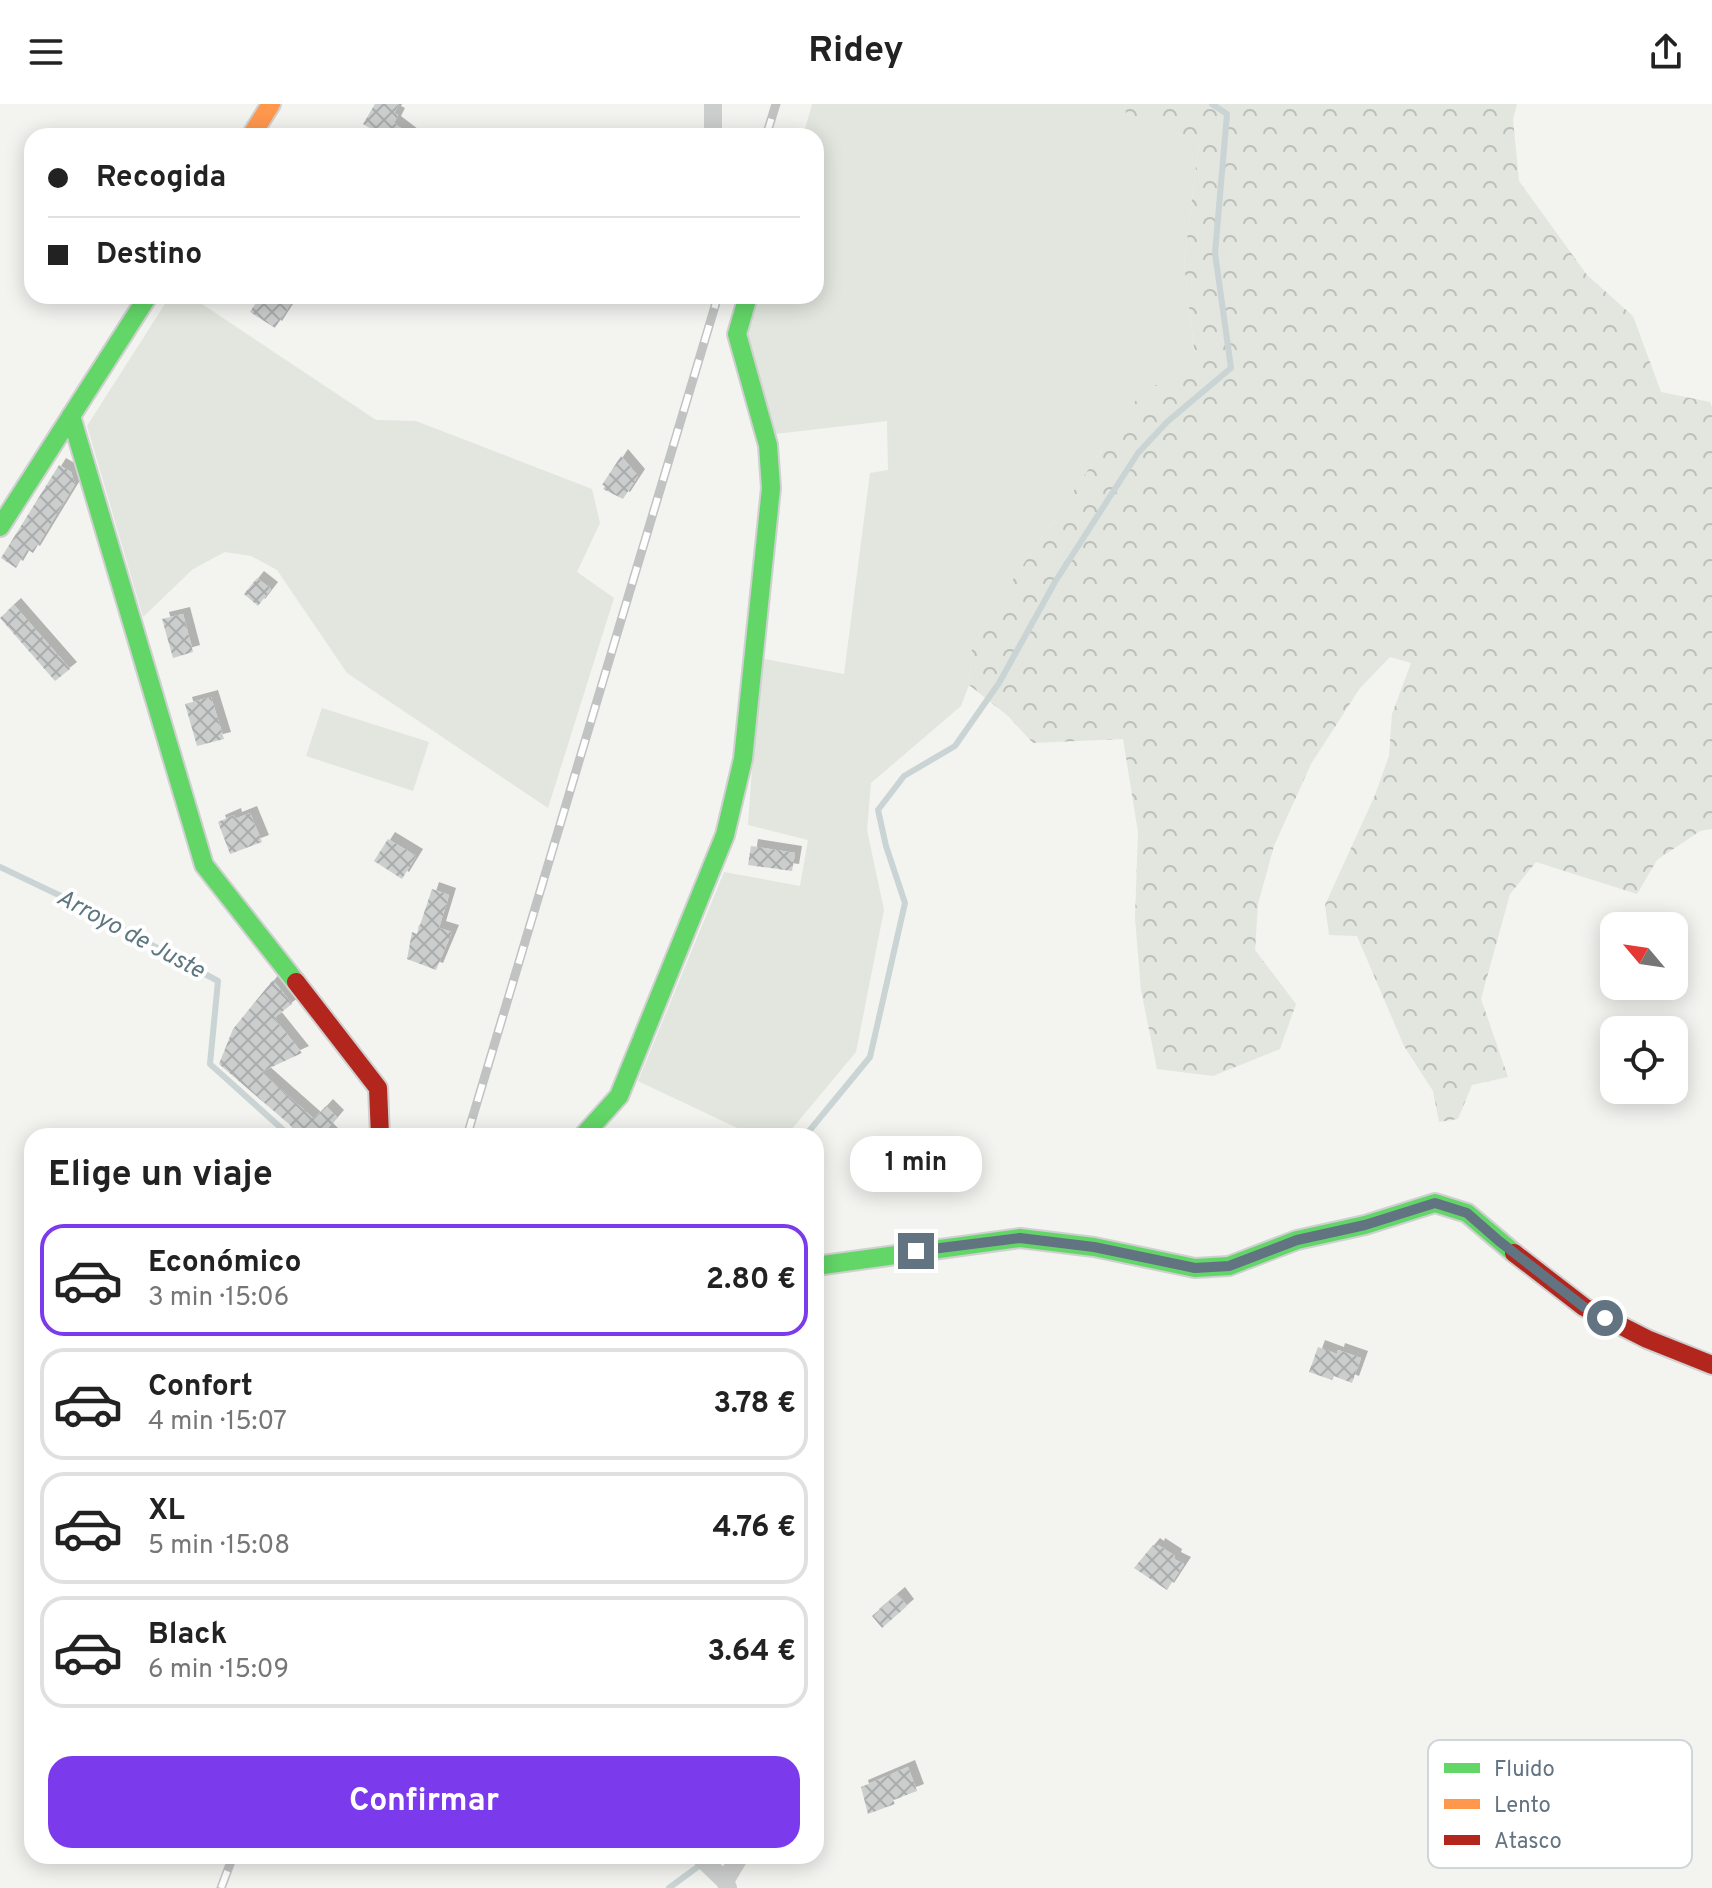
<!DOCTYPE html>
<html lang="es">
<meta charset="utf-8">
<style>
:root{--surface:#fff;--page:#f2f2f2;--text:#222;--muted:#767676;--line:#e0e0e0;--accent:#7c3aed}
body{margin:0;font-family:Overpass,sans-serif;background:var(--page);color:var(--text);height:100vh;display:flex;flex-direction:column;font-size:30px;white-space:nowrap}
*{box-sizing:border-box;margin:0}
p{font-size:26px;color:var(--muted)}
.icon{flex:none;width:44px;height:44px;fill:none;stroke:currentColor;stroke-width:2;stroke-linecap:round;stroke-linejoin:round}
.map{position:relative;flex:1;overflow:hidden}
.panel{position:absolute;left:24px;top:1024px;width:800px;height:736px;display:flex;flex-direction:column;background:var(--surface);border-radius:24px;box-shadow:0 4px 20px #0003}
.panel>*{flex:none}
.guide{position:absolute;left:24px;top:24px;width:800px;height:176px;border-radius:24px;box-shadow:0 4px 20px #0003;display:grid;align-content:center;height:176px;padding:0 24px;background:var(--surface)}
.needle{width:52px;rotate:299deg}
.controls{position:absolute;left:1600px;top:808px;display:grid;gap:16px}
.controls a{display:grid;place-items:center;width:88px;height:88px;border-radius:16px;background:var(--surface);box-shadow:0 4px 20px #0003;font-size:40px}
.end{position:absolute;width:36px;height:36px;margin:-18px;border:10px solid #627381;background:#fff;box-shadow:0 0 0 4px #fff}
.from{border-radius:50%}
.bubble{position:absolute;height:56px;border-radius:24px;background:var(--surface);box-shadow:0 4px 20px #0003;font-size:26px;font-weight:700;line-height:56px;text-align:center}
.guide b{display:flex;align-items:center;gap:28px;height:76px;font-size:30px}
.guide b+b{border-top:2px solid var(--line)}
.guide i{width:20px;height:20px;background:var(--text)}
ul{padding:0;list-style:none}
li{display:flex;align-items:center;gap:24px;height:112px;margin:0 16px 12px;padding:0 8px;border:4px solid var(--line);border-radius:24px}
li div{flex:1}
li b{display:block;font-size:30px}
li em{font-style:normal;font-weight:700}
li.selected{border-color:var(--accent)}
li>.icon{width:72px;height:72px;stroke-width:1.5}
h2{padding:0 24px;font-size:36px;line-height:96px}
.primary-button{display:flex;gap:16px;margin-top:auto;padding:16px 24px}
.primary-button a{flex:1;height:92px;border-radius:24px;background:var(--accent);color:#fff;font-size:32px;font-weight:700;line-height:92px;text-align:center}
header{display:flex;justify-content:space-between;align-items:center;height:104px;padding:0 24px;background:var(--surface);font-size:36px;font-weight:700}
.map>svg:first-child{display:block}
.grass{fill:#e2e6de}
.forest{fill:url(#forest-crowns)}
.lines{fill:none;stroke-linecap:round;stroke-linejoin:round}
.stream{stroke:#cad4d5;stroke-width:6}
.building{fill:url(#building-cross-hatch);filter:url(#shadow)}
.fast-casing{stroke:#cfd0d0;stroke-width:22}
.slow-casing{stroke:#cfd0d0;stroke-width:22}
.jam-casing{stroke:#cfd0d0;stroke-width:22}
.street{stroke:#cccdcd;stroke-width:18}
.fast{stroke:#63d668;stroke-width:18}
.slow{stroke:#ff974d;stroke-width:18}
.jam{stroke:#b3261e;stroke-width:18}
.rail-casing{stroke:#c1c2c2;stroke-width:9}
.rail{stroke:#fff;stroke-width:6;stroke-dasharray:18;stroke-linecap:butt}
.route{stroke:#627381;stroke-width:10}
.labels{text-anchor:middle;dominant-baseline:central;stroke-width:8;stroke-linejoin:round;paint-order:stroke}
.water-label{font-size:24px;font-style:italic;fill:#5d767f;stroke:#fff}
.key{fill:#fff;stroke:#d0d5d9;stroke-width:2}
.key-label{font-size:22px;fill:#627381}
</style>
<header><svg class="icon" aria-label="menu" viewBox="0 0 24 24"><path d="M4 6h16M4 12h16M4 18h16"/></svg>Ridey<svg class="icon" aria-label="share" viewBox="0 0 24 24"><path d="M12 15V3M7 8l5-5 5 5M5 13v7h14v-7"/></svg></header>
<div class="map">
<svg width="1712" height="1784" viewBox="0 0 1712 1784">
<defs>
<pattern id="forest-crowns" width="20" height="18" patternUnits="userSpaceOnUse" patternTransform="scale(2)"><rect width="20" height="18" fill="#e2e6de"/><path d="M2 6a3 3 0 1 1 6 0M12 15a3 3 0 1 1 6 0" fill="none" stroke="#bbbfb9"/></pattern>
<pattern id="building-cross-hatch" width="8" height="8" patternUnits="userSpaceOnUse" patternTransform="scale(2)"><rect width="8" height="8" fill="#cccece"/><path d="M0 0l8 8M0 8l8-8" fill="none" stroke="#a9acad"/></pattern>
<filter id="shadow"><feDropShadow dx="7" dy="-7" stdDeviation="0" flood-color="#0004"/></filter>
</defs>
<rect width="100%" height="100%" fill="#f3f3f0"/>
<g class="grass">
<polygon points="812,0 1125,0 1127,11 1199,38 1184,160 1195,253 1136,296 1003,490 972,543 969,581 961,602 871,679 867,726 884,806 856,948 786,1032 754,1032 638,977 724,768 800,782 808,736 748,721 760,554 844,570 870,369 888,366 887,317 775,330 745,223 756,192 816,192 816,32 803,32"/>
<polygon points="170,192 190,192 376,316 416,317 592,385 600,419 577,468 614,494 548,704 347,569 277,466 251,452 225,448 193,465 143,513 87,322"/>
<polygon points="322,604 429,638 413,687 306,652"/>
</g>
<polygon class="forest" points="1125,0 1517,0 1513,15 1519,77 1587,171 1633,212 1661,288 1710,298 1712,303 1712,725 1700,727 1657,756 1637,790 1536,758 1510,790 1481,895 1508,973 1472,981 1458,1015 1439,1018 1433,987 1404,942 1357,832 1329,831 1325,801 1375,691 1389,652 1392,610 1411,559 1390,553 1360,584 1311,660 1274,742 1258,800 1255,846 1296,900 1280,945 1213,972 1157,965 1141,886 1135,814 1138,728 1123,635 1033,639 1008,612 969,581 972,543 1003,490 1136,296 1195,252 1184,160 1199,38 1126,11"/>
<g class="lines">
<g class="stream">
<polyline points="0,763 63,793 218,877 210,960 290,1032"/>
<polyline points="805,1032 870,953 905,799 886,742 878,706 904,672 955,642 999,579 1055,478 1138,349 1167,318 1231,264 1215,149 1227,10 1212,0"/>
<polyline points="669,1784 703,1759"/>
</g>
</g>
<g class="building">
<polygon points="375,0 399,0 394,9 398,11 394,19 411,32 383,32 363,20"/>
<polygon points="260,192 279,192 291,199 275,224 250,208"/>
<polygon points="621,352 638,372 623,395 603,385 605,382 602,381"/>
<polygon points="59,361 71,368 75,380 33,449 27,445 16,464 1,454"/>
<polygon points="257,474 271,485 258,502 244,490"/>
<polygon points="14,501 70,565 55,577 0,514"/>
<polygon points="183,510 193,548 173,554 162,515"/>
<polygon points="211,593 224,635 197,642 185,600"/>
<polygon points="250,709 262,738 230,750 218,718 234,711 235,715"/>
<polygon points="388,735 416,752 402,775 374,757"/>
<polygon points="751,742 795,749 792,767 748,761"/>
<polygon points="432,785 449,791 439,824 452,828 436,866 407,855 412,828 417,830"/>
<polygon points="273,876 292,900 274,914 302,949 261,968 314,1015 326,1002 337,1013 326,1026 332,1032 299,1032 289,1020 219,960 233,925"/>
<polygon points="1318,1243 1337,1250 1338,1246 1361,1254 1352,1279 1334,1272 1332,1276 1309,1268"/>
<polygon points="1153,1441 1157,1444 1158,1441 1175,1452 1174,1455 1184,1460 1167,1486 1134,1464"/>
<polygon points="898,1490 907,1502 882,1524 872,1512"/>
<polygon points="908,1663 917,1687 893,1696 895,1700 868,1710 861,1683"/>
</g>
<g class="lines">
<defs>
<g id="fast">
<polyline points="71,312 204,761 296,878"/>
<polyline points="0,423 148,192"/>
<polyline points="583,1032 619,992 725,731 743,655 771,384 768,341 737,230 748,192"/>
<polyline points="816,1162 1020,1134 1094,1143 1195,1164 1229,1162 1297,1136 1365,1121 1435,1099 1467,1109 1514,1149"/>
</g>
<polyline id="slow" points="251,32 271,0"/>
<g id="jam">
<polyline points="296,878 378,984 380,1032"/>
<polyline points="1514,1149 1584,1203 1647,1235 1712,1261"/>
</g>
</defs>
<use href="#fast" class="fast-casing"/>
<use href="#slow" class="slow-casing"/>
<use href="#jam" class="jam-casing"/>
<g class="street">
<polyline points="713,32 713,0"/>
<polyline points="699,1752 725,1777 728,1784"/>
<polyline points="725,1777 740,1752"/>
</g>
<use href="#fast" class="fast"/>
<use href="#slow" class="slow"/>
<use href="#jam" class="jam"/>
<defs>
<g id="rail">
<polyline points="766,32 776,0"/>
<polyline points="467,1032 718,192"/>
<polyline points="221,1784 233,1752"/>
</g>
</defs>
<use href="#rail" class="rail-casing"/>
<use href="#rail" class="rail"/>
</g>
<g class="lines">
<polyline class="route" points="916,1147 1020,1134 1094,1143 1195,1164 1229,1162 1297,1136 1365,1121 1435,1099 1467,1109 1499,1137 1584,1203 1605,1214"/>
</g>
<g class="labels">
<g class="water-label">
<text transform="translate(130 831) rotate(28)">Arroyo de Juste</text>
</g>
</g>
<rect x="1428" y="1636" width="264" height="128" rx="12" class="key"/>
<rect x="1444" y="1659" width="36" height="10" fill="#63d668"/>
<rect x="1444" y="1695" width="36" height="10" fill="#ff974d"/>
<rect x="1444" y="1731" width="36" height="10" fill="#b3261e"/>
<g class="key-label">
<text x="1494" y="1672">Fluido</text>
<text x="1494" y="1708">Lento</text>
<text x="1494" y="1744">Atasco</text>
</g>
</svg>
<div class="controls">
<a><svg class="needle" viewBox="-14 -14 28 28"><path d="M0-13l5 13h-10z" fill="#e53935"/><path d="M0 13l5-13h-10z" fill="#767676"/></svg></a>
<a><svg class="icon" aria-label="locate" viewBox="0 0 24 24"><circle cx="12" cy="12" r="6"/><path d="M12 2v4M12 18v4M2 12h4M18 12h4"/></svg></a>
</div>
<i class="end from" style="left:1605px;top:1214px"></i>
<i class="end" style="left:916px;top:1147px"></i>
<div class="bubble" style="left:850px;top:1032px;width:132px">1 min</div>
<div class="guide">
<b><i class="from"></i>Recogida</b>
<b><i></i>Destino</b>
</div>
<section class="panel">
<h2>Elige un viaje</h2>
<ul>
<li class="selected"><svg class="icon" aria-label="car" viewBox="0 0 24 24"><path d="M5 17H2v-5l4-1 3-4h7l3 4 3 1v5h-3M9 17h6M6 11h13"/><circle cx="7" cy="17" r="2"/><circle cx="17" cy="17" r="2"/></svg><div><b>Económico</b><p>3 min · 15:06</p></div><em>2.80 €</em></li>
<li><svg class="icon" aria-label="car" viewBox="0 0 24 24"><path d="M5 17H2v-5l4-1 3-4h7l3 4 3 1v5h-3M9 17h6M6 11h13"/><circle cx="7" cy="17" r="2"/><circle cx="17" cy="17" r="2"/></svg><div><b>Confort</b><p>4 min · 15:07</p></div><em>3.78 €</em></li>
<li><svg class="icon" aria-label="car" viewBox="0 0 24 24"><path d="M5 17H2v-5l4-1 3-4h7l3 4 3 1v5h-3M9 17h6M6 11h13"/><circle cx="7" cy="17" r="2"/><circle cx="17" cy="17" r="2"/></svg><div><b>XL</b><p>5 min · 15:08</p></div><em>4.76 €</em></li>
<li><svg class="icon" aria-label="car" viewBox="0 0 24 24"><path d="M5 17H2v-5l4-1 3-4h7l3 4 3 1v5h-3M9 17h6M6 11h13"/><circle cx="7" cy="17" r="2"/><circle cx="17" cy="17" r="2"/></svg><div><b>Black</b><p>6 min · 15:09</p></div><em>3.64 €</em></li>
</ul>
<div class="primary-button"><a>Confirmar</a></div>
</section>
</div>
